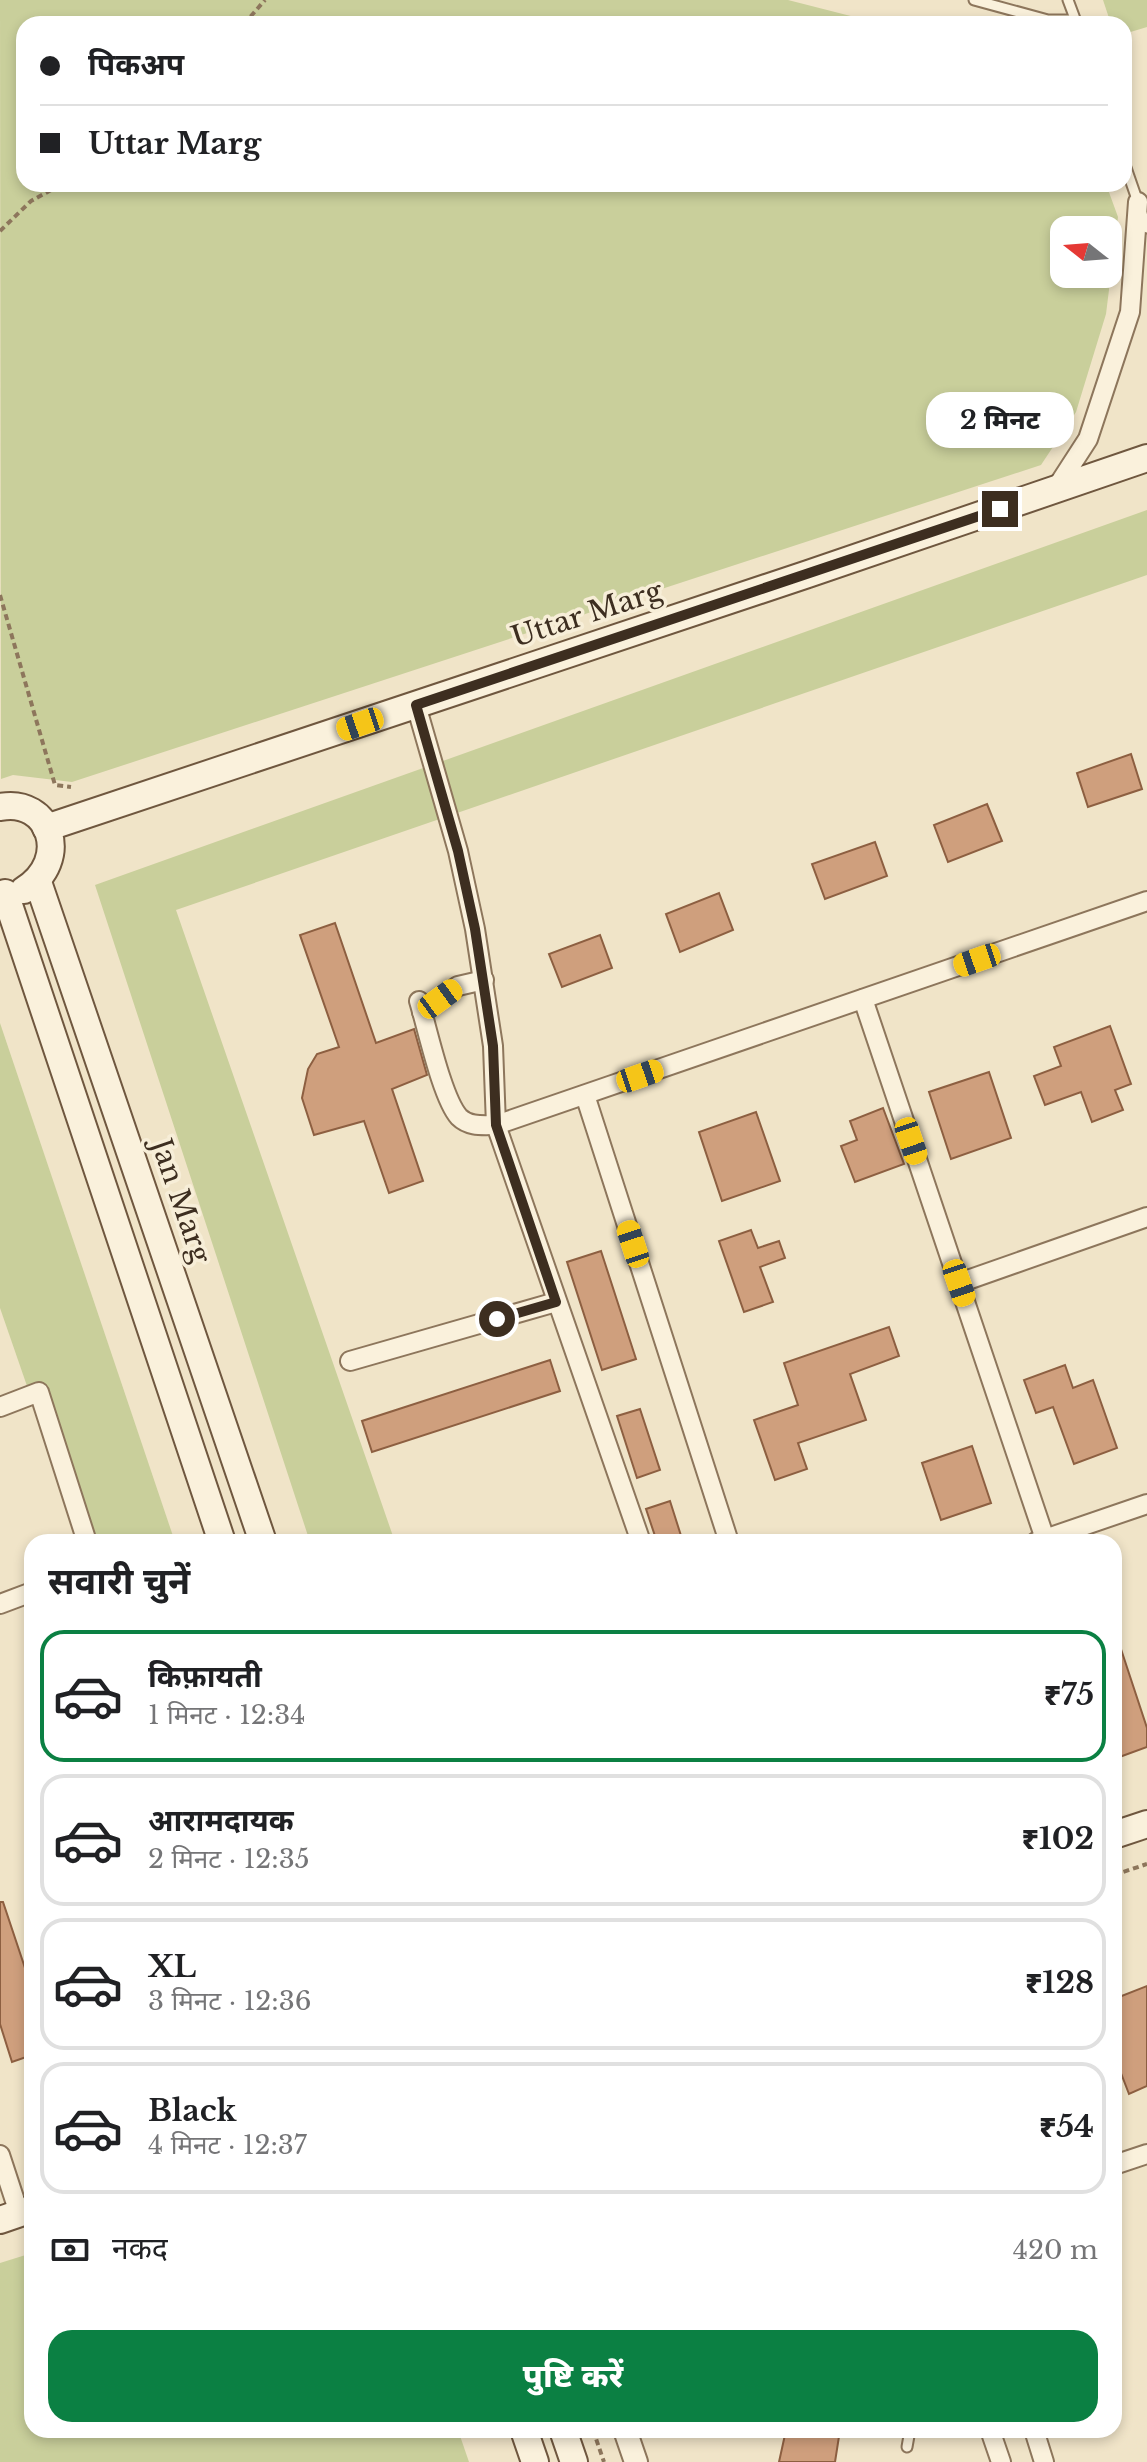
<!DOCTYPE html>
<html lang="hi">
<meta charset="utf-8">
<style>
:root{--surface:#fff;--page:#f6f6f6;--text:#202124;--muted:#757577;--line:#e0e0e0;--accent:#0b8043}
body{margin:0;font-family:"Libre Baskerville","Noto Sans Devanagari",serif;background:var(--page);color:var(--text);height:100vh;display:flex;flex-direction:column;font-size:30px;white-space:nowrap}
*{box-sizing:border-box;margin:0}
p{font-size:26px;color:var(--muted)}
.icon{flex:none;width:44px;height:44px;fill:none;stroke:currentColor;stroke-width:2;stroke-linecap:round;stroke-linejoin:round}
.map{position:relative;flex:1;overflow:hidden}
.drawer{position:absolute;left:24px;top:1534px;width:1098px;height:904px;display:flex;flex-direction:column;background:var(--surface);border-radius:24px;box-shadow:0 4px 12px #0003}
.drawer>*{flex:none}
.guide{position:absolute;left:16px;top:16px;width:1116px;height:176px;border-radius:24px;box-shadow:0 4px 12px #0003;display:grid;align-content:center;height:176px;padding:0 24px;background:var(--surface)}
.needle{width:52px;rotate:287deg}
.fabs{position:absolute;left:1050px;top:216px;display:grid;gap:16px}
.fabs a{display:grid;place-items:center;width:72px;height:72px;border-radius:16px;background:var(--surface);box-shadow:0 4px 12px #0003;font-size:40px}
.end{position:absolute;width:36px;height:36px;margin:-18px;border:10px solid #3d2e20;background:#fff;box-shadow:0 0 0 4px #fff}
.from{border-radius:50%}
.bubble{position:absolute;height:56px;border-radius:24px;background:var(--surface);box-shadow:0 4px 12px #0003;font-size:26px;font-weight:800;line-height:56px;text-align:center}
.car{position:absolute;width:24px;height:48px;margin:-24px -12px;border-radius:10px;box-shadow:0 0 6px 2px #0007;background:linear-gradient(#f5c518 24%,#345 0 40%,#f5c518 0 76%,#345 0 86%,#f5c518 0)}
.guide b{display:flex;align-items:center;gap:28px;height:76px;font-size:30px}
.guide b+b{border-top:2px solid var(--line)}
.guide i{width:20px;height:20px;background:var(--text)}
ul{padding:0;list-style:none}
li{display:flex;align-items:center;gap:24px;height:132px;margin:0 16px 12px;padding:0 8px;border:4px solid var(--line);border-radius:24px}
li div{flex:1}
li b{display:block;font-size:30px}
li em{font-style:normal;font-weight:800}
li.current{border-color:var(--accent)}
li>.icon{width:72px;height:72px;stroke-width:1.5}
h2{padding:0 24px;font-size:36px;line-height:96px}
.pay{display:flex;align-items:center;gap:20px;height:88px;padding:0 24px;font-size:30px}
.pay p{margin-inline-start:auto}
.button{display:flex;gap:16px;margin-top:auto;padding:16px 24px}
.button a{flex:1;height:92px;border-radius:24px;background:var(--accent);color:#fff;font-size:32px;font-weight:800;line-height:92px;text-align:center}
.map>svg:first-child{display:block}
.green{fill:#c9cf9b;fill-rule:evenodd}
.building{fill:#cf9f7d;stroke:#8d5f41;stroke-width:2}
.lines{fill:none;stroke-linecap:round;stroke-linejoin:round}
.service-casing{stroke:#8d765c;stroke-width:13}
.minor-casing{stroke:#8d765c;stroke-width:22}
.tertiary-casing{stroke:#8d765c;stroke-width:26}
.secondary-casing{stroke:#6f573f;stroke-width:30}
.path{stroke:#8d765c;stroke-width:4;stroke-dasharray:6 4;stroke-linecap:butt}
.service{stroke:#faf1dc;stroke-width:9}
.minor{stroke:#faf1dc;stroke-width:18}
.tertiary{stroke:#faf1dc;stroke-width:22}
.secondary{stroke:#faf1dc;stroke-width:26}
.route{stroke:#3d2e20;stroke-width:10}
.labels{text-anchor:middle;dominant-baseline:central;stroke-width:7;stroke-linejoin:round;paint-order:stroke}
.street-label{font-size:28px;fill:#3d2e20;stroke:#f7eed8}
</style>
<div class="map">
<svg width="1147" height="2462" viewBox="0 0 1147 2462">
<rect width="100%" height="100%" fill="#f0e4c8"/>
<g class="green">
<path d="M0,0H788L882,24H24V184H1106L1118,217L1106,314L1076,412L1041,465L72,782L13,775L1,779ZM1108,230V274H1064V230Z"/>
<polygon points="1103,0 1147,0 1147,27 1124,34 1124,24 1111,24"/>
<polygon points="1147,510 1147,575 176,910 395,1542 310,1542 95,885"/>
<polygon points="0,1023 175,1542 81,1542 0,1308"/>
<polygon points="32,2253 32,2430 458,2430 469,2462 0,2462 0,2263"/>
</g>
<g class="building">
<polygon points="1131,754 1142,789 1088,807 1077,773"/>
<polygon points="987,804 1002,841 948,862 934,825"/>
<polygon points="875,842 887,876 825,899 812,864"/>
<polygon points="719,893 733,930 680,952 666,914"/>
<polygon points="335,923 376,1043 414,1029 427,1075 392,1089 423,1181 389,1193 364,1121 314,1135 302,1098 308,1069 317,1054 339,1047 300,935"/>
<polygon points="600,935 612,968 562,987 549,954"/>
<polygon points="1110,1026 1131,1084 1115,1090 1123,1110 1092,1122 1081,1092 1045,1105 1034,1076 1061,1066 1054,1047"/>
<polygon points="989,1072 1011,1138 951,1159 929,1092"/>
<polygon points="883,1108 904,1164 855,1182 841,1146 857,1140 850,1121"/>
<polygon points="756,1112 780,1181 722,1201 699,1132"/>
<polygon points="751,1230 758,1248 779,1241 785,1258 760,1267 773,1302 744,1312 719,1241"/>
<polygon points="601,1251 636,1359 602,1370 567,1262"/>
<polygon points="889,1327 899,1356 850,1374 866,1420 798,1443 807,1469 775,1480 754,1420 798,1405 784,1363"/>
<polygon points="550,1360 560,1391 372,1452 362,1421"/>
<polygon points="1065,1365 1073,1388 1093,1380 1117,1448 1074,1464 1053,1407 1036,1413 1024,1380"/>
<polygon points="640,1409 660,1470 637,1478 617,1416"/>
<polygon points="972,1446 991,1503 941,1520 922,1463"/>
<polygon points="670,1501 683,1542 657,1542 646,1509"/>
<polygon points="1117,1637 1147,1728 1147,1747 1114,1759 1114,1638"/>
<polygon points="0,1902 3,1902 32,1989 32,2055 12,2062 0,2024"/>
<polygon points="1147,1986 1147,2086 1129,2094 1114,2055 1114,1999"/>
<polygon points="786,2430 840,2430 835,2462 779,2462"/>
</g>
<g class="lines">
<defs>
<g id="service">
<polyline points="974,0 1048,20 1075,20"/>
<polyline points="1068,0 1077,24"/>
<polyline points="1124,162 1147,228"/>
<polyline points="907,2447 910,2430"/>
</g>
<g id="minor">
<polyline points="1055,490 1088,439 1130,312 1138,202"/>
<polyline points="416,705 458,851 475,929 493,1046 496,1125 641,1542"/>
<polyline points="863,999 1045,1539"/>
<path d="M419,1001C427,1027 442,1098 459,1117C469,1127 483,1125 496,1125L1147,901"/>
<polyline points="422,1012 458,986 484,980"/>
<polyline points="585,1095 729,1542"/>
<polyline points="959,1283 1147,1217"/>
<polyline points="350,1361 556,1302"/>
<polyline points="0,1407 39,1392 87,1542"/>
<polyline points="1036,1542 1147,1504"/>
<polyline points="0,1604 32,1592"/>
<polyline points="0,2155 19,2213"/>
<polyline points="1114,2165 1147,2154"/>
<polyline points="990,2430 1001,2462"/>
<polyline points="1034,2430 1044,2462"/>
</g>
<polyline id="tertiary" points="625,2430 636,2462"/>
<g id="secondary">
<path d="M0,807C50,797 72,860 24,890"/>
<polyline points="46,828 808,574 1147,458"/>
<polyline points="38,882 263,1542"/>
<polyline points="5,893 222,1542"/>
<polyline points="1114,1835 1147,1824"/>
<polyline points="0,2220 32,2209"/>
<polyline points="524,2430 535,2462"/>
<polyline points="563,2430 574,2462"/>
</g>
</defs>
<use href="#service" class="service-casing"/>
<use href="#minor" class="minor-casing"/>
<use href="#tertiary" class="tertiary-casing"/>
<use href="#secondary" class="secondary-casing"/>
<g class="path">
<polyline points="244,24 265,0"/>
<polyline points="0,231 31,201 62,184"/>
<polyline points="0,595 55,785 71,787"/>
<polyline points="1114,1875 1147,1864"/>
<polyline points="593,2430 604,2462"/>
</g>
<use href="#service" class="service"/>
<use href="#minor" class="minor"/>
<use href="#tertiary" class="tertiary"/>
<use href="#secondary" class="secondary"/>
</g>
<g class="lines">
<polyline class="route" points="497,1319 556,1302 496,1125 493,1046 475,929 458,851 416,705 1000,509"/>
</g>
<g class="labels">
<g class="street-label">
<text transform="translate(587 614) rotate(-18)">Uttar Marg</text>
<text transform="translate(181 1201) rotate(71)">Jan Marg</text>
</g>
</g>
</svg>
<div class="fabs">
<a><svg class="needle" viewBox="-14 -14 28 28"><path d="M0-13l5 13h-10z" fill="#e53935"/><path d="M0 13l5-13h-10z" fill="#757577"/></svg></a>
</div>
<i class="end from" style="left:497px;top:1319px"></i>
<i class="end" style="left:1000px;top:509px"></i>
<div class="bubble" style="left:926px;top:392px;width:148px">2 मिनट</div>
<i class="car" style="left:360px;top:724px;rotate:251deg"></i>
<i class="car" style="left:977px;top:960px;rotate:251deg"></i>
<i class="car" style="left:440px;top:999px;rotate:54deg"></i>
<i class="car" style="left:640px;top:1076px;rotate:71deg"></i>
<i class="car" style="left:911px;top:1141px;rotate:161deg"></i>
<i class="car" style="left:633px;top:1244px;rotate:342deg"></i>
<i class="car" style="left:959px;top:1283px;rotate:161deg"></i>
<div class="guide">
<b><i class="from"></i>पिकअप</b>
<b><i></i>Uttar Marg</b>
</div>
<section class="drawer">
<h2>सवारी चुनें</h2>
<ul>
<li class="current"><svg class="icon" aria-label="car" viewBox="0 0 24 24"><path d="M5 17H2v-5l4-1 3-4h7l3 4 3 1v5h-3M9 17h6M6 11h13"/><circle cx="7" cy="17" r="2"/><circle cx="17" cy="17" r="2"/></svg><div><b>किफ़ायती</b><p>1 मिनट · 12:34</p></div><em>₹75</em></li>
<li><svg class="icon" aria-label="car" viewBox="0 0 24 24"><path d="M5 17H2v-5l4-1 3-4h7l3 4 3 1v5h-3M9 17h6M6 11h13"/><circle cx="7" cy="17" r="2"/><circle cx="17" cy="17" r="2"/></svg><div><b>आरामदायक</b><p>2 मिनट · 12:35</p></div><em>₹102</em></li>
<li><svg class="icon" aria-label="car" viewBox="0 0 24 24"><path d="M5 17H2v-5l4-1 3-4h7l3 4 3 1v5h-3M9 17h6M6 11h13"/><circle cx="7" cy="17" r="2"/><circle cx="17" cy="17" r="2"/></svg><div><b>XL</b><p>3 मिनट · 12:36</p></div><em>₹128</em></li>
<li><svg class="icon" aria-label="car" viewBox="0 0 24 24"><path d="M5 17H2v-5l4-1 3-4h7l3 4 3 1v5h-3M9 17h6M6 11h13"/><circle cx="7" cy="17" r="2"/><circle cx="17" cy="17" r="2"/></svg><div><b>Black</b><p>4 मिनट · 12:37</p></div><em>₹54</em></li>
</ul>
<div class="pay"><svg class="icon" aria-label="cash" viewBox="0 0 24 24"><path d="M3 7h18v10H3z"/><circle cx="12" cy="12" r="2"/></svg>नकद<p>420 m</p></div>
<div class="button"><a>पुष्टि करें</a></div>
</section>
</div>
